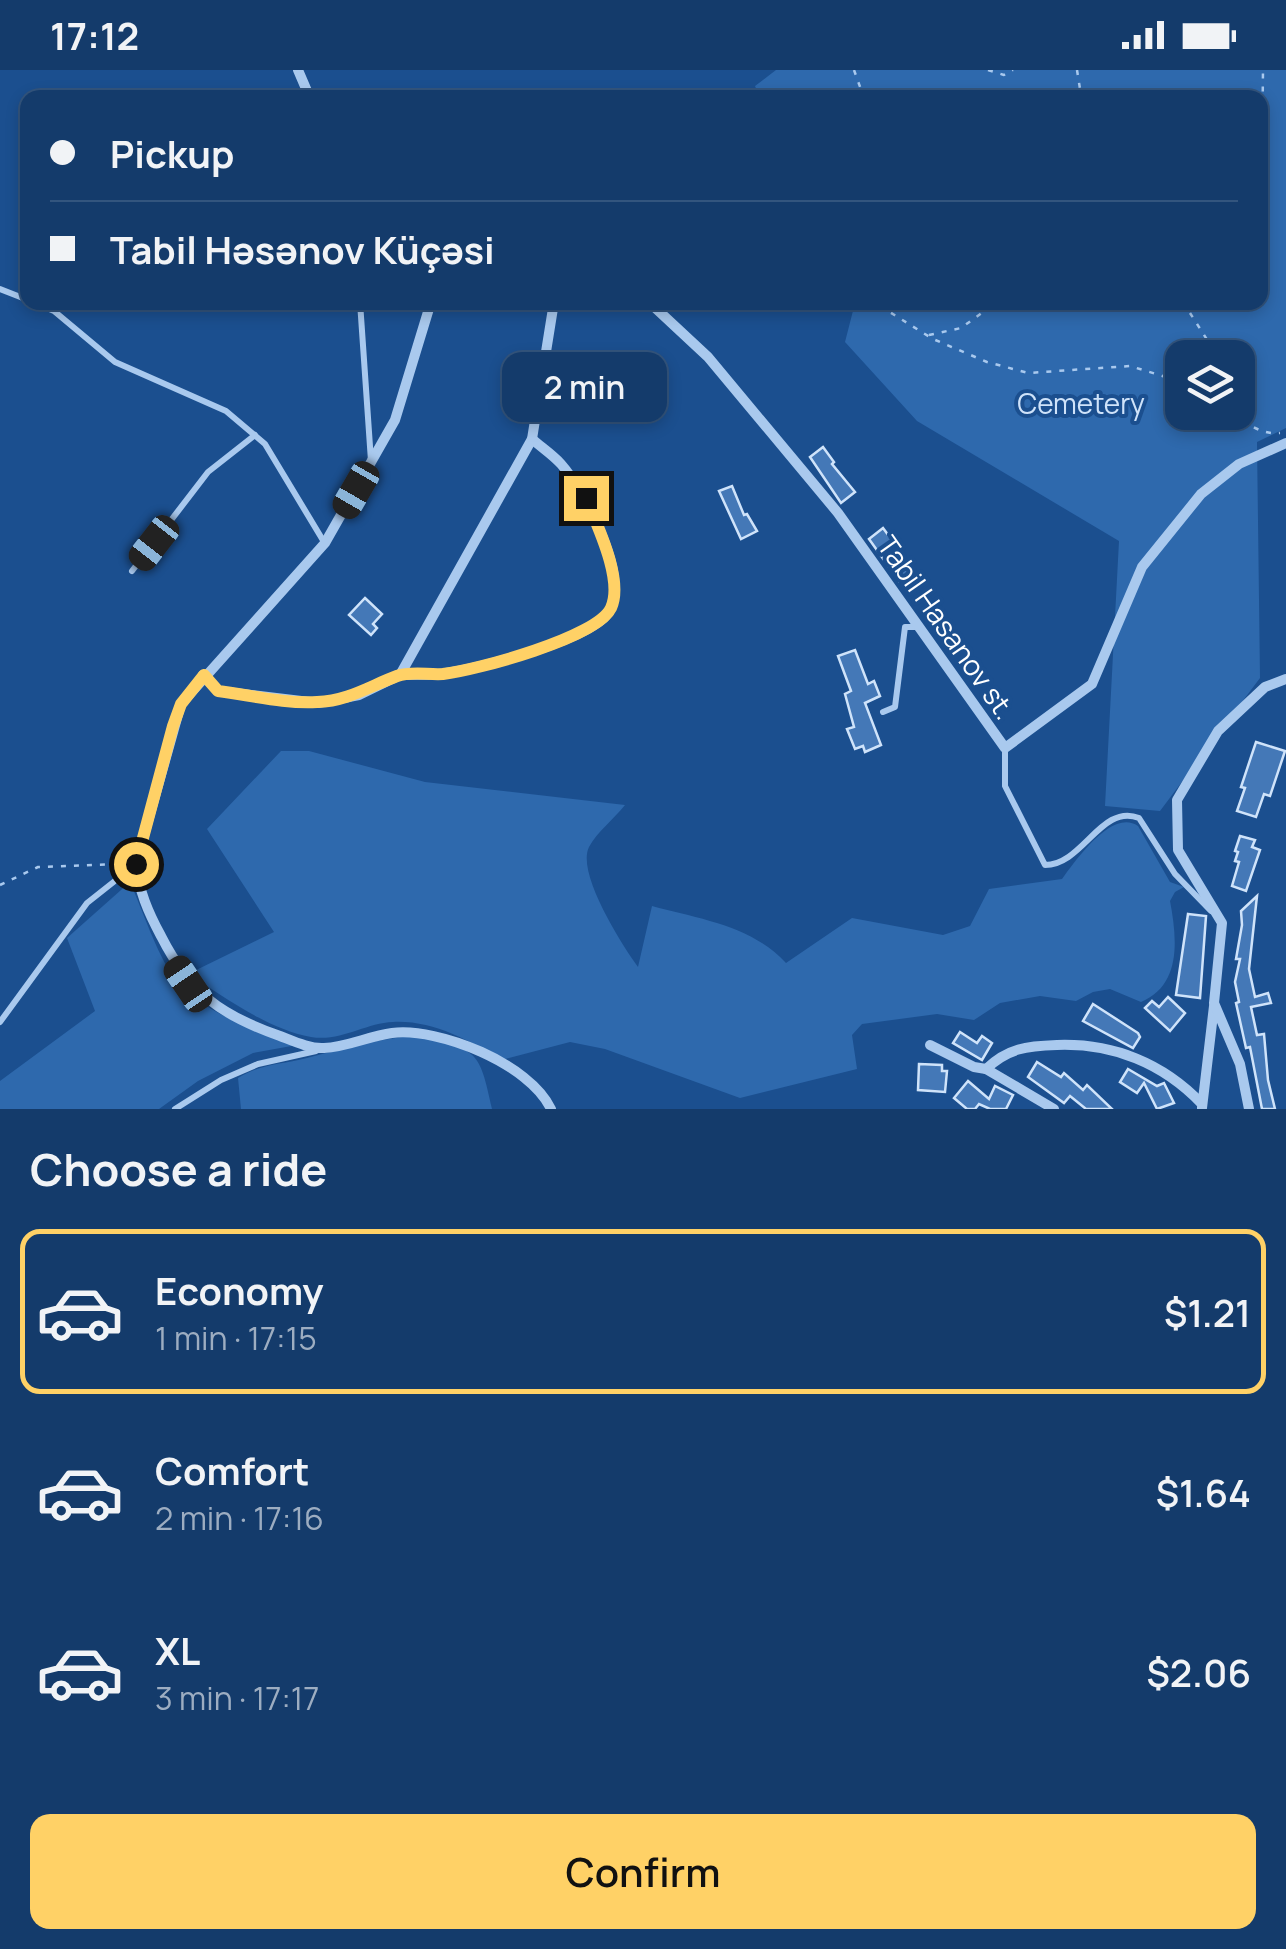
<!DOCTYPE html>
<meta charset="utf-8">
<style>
:root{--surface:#143b6b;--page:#214673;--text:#f1f3f6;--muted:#9dadc1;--line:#33557e;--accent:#ffd166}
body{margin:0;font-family:Manrope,sans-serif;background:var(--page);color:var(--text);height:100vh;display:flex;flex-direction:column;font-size:38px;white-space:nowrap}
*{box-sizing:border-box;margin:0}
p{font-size:32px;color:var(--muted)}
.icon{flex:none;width:55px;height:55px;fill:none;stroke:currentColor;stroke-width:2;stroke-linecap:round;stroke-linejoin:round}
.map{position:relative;height:1039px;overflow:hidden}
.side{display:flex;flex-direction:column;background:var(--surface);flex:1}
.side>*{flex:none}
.banner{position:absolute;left:20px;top:20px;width:1248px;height:220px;border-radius:20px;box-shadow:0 5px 15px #0003,0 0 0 2px var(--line);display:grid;align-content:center;height:220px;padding:0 30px;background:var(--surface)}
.buttons{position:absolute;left:1165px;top:270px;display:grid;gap:20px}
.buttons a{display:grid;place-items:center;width:90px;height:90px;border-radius:20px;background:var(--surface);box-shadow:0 5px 15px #0003,0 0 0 2px var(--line);font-size:50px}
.end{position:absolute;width:45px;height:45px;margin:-22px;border:12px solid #ffd166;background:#111;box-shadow:0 0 0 5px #111}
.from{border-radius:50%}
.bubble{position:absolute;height:70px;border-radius:20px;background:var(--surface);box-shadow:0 5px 15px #0003,0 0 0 2px var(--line);font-size:32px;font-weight:600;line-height:70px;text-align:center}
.car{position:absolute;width:30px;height:60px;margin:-30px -15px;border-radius:12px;box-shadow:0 0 8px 2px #0007;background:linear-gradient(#222 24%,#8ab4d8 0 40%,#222 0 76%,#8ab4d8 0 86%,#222 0)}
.banner b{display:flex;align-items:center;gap:35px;height:95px;font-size:38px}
.banner b+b{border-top:2px solid var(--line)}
.banner i{width:25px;height:25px;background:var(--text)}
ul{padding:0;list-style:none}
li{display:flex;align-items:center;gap:30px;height:165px;margin:0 20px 15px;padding:0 10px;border:5px solid transparent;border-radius:20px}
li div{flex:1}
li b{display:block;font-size:38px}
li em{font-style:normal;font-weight:600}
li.on{border-color:var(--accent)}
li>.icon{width:90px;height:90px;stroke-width:1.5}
h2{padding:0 30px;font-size:45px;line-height:120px}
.primary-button{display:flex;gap:20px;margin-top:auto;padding:20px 30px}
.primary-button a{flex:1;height:115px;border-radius:20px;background:var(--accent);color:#111;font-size:40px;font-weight:600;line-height:115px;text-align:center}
.status{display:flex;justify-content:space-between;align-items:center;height:70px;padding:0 50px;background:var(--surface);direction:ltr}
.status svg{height:28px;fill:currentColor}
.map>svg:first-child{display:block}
.green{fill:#2e69ad;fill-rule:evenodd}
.building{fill:#4478b7;stroke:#cfe3fa;stroke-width:2.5}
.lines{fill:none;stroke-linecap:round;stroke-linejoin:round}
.path{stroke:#a9c9ee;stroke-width:2.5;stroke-dasharray:5 8;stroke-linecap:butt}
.lane{stroke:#a9c9ee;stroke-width:6}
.street{stroke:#a9c9ee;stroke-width:10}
.route{stroke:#ffd166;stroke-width:12}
.labels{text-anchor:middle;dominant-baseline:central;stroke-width:8;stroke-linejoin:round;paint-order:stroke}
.park-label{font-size:28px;fill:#cfe3fa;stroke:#1b4f8f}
.street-label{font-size:28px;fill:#fff;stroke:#1b4f8f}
</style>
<div class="status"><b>17:12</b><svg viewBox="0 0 49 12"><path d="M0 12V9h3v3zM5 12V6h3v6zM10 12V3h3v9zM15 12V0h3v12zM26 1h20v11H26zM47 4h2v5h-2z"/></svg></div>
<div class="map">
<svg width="1286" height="1039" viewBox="0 0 1286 1039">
<rect width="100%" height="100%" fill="#1b4f8f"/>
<g class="green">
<path d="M776,0H1286V358L1257,372L1260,608L1160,741L1105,736L1119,471L917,351L845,272L855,233L1260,232V28H760L755,16ZM1182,288H1238V342H1182Z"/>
<path d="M281,681H309L425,712L625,735C614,749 597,762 589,777C576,803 622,875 638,897L652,836C699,849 751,855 786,893L852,848L943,865L970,856L989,819L1062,809C1076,790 1112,738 1138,756L1170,812L1184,817L1175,822L1170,831C1177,868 1182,915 1141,932L1110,919L1093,922L1076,931L1040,926L1000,933L974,950L937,944L862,954L852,965L857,999L740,1028L605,979L570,972L501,990C469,970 432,950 393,952C365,953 341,972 311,967C267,959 225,927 188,904L274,862L207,759Z"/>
<path d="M130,812C142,839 157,884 173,906C198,942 258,961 297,975L253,983L198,1011L159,1039H0V1011L95,941L67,868Z"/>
<path d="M417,966C478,980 479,979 492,1039H241L238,1008C263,993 280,995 307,988C345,978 378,968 417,966Z"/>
</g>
<g class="building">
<polygon points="823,377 834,392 832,394 855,422 841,433 810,387"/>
<polygon points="732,416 744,445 747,444 757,461 741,469 719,421"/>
<polygon points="883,458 914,500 899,511 869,469"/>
<polygon points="365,528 382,544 373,554 377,558 371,565 349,545"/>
<polygon points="855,580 868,614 874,611 880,626 865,633 881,675 865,682 863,676 855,679 847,659 854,657 845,624 851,621 838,586"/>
<polygon points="1256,672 1285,681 1270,726 1264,724 1256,747 1237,741 1245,718 1241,717"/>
<polygon points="1240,766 1255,770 1252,777 1260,780 1246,821 1232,816 1239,792 1235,791 1238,782 1235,781"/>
<polygon points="1257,826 1249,899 1255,927 1268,923 1271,933 1251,937 1257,965 1264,964 1268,1010 1275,1039 1262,1039 1250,977 1246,978 1236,933 1239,932 1235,912 1240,889 1236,889 1242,855 1241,841"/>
<polygon points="1188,844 1206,846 1200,928 1176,925"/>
<polygon points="1168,927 1185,943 1170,961 1145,938 1152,931 1159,937"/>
<polygon points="1093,934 1138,963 1140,967 1133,978 1083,951"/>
<polygon points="960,962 977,973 982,966 992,973 982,990 953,973"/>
<polygon points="1037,992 1061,1007 1064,1003 1083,1020 1087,1015 1112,1039 1086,1039 1070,1026 1064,1033 1028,1007"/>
<polygon points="919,994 942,995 942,1001 947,1001 945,1022 918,1020"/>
<polygon points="1128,999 1157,1016 1164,1013 1174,1033 1157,1039 1144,1013 1137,1023 1120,1012"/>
<polygon points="968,1011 989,1029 995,1016 1013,1025 1006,1039 990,1039 979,1034 975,1039 967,1039 954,1028"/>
</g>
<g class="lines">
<g class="path">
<polyline points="854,0 864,28"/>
<polyline points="988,0 1004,5 1013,0"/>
<polyline points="1077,0 1081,25 1087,28"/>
<polyline points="1260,122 1266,117 1267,107 1262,88 1263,0"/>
<polyline points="885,232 888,241 933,269 987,292 1028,303 1130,296 1182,312"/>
<polyline points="1183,232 1213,279 1212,288"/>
<polyline points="929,265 961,258 997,232"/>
<path d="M1233,342C1245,354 1263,365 1280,363"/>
<polyline points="0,815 38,797 119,794"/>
</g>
<g class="lane">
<polyline points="0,219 28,230"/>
<polyline points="33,232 54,241 115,292 226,341 265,374 324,472"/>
<polyline points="360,232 371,391"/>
<polyline points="132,501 208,402 255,365"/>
<polyline points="883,642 895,637 905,557 917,557"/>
<path d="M1005,679V716L1045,795C1083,795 1101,733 1139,748L1175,804L1211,841"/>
<polyline points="0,952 87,833 135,795"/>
<polyline points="175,1039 221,1010 258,994 316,981"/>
</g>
<g class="street">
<polyline points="298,0 310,28"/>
<path d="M431,232L395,350L325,473L181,634L136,794C139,821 148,842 161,866C190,923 220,945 280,966C293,971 310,979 324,978C347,977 369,966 392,963C439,957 530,994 551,1039"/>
<polyline points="649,232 708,287 838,443 1005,678 1092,614 1142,497 1201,424 1239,394 1286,373"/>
<polyline points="203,605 218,621 318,633 359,625 400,605 532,369 554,232"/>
<path d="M400,605C415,604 431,606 446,603C480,598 591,570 609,542C631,508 584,420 561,394C553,385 541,377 532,369"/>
<polyline points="930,975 974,997 986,999"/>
<polyline points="1202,1038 1214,936"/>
<path d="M1054,1039L986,999C1008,978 1027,976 1057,975C1113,973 1163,993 1202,1034"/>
<polyline points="1249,1039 1240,994 1214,933 1222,853 1178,780 1177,730 1218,661 1265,617 1286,609"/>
</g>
</g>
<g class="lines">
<path class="route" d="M136,794L173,656L181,634L204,605L218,621C250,625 285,634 317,632C348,631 370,616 397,606C411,601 428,605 443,604C476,600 597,568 611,538C624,510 597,455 586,428"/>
</g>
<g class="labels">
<g class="park-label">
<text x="1081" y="333">Cemetery</text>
</g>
<g class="street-label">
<text transform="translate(947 557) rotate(55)">Tabil Hasanov st.</text>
</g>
</g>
</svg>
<div class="buttons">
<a><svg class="icon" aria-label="layers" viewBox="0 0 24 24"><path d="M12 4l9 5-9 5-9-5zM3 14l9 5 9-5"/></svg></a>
</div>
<i class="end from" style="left:136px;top:794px"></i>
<i class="end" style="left:586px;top:428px"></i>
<div class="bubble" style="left:502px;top:282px;width:165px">2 min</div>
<i class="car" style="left:356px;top:420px;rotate:210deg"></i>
<i class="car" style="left:154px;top:473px;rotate:218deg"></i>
<i class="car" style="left:188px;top:914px;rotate:326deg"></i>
<div class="banner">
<b><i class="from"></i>Pickup</b>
<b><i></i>Tabil Həsənov Küçəsi</b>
</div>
</div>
<section class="side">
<h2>Choose a ride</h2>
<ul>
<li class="on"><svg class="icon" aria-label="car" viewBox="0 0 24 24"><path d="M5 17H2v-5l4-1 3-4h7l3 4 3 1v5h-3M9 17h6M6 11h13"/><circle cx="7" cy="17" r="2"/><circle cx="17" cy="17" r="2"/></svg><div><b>Economy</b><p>1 min · 17:15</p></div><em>$1.21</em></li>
<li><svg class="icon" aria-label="car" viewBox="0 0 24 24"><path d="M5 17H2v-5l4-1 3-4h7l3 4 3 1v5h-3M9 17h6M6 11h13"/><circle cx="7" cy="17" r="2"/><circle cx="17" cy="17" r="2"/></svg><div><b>Comfort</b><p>2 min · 17:16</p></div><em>$1.64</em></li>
<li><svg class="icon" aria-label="car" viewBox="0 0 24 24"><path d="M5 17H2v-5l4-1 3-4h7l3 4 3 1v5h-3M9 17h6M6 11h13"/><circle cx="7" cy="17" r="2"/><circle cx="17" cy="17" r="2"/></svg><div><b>XL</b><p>3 min · 17:17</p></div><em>$2.06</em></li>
</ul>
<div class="primary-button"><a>Confirm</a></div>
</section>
